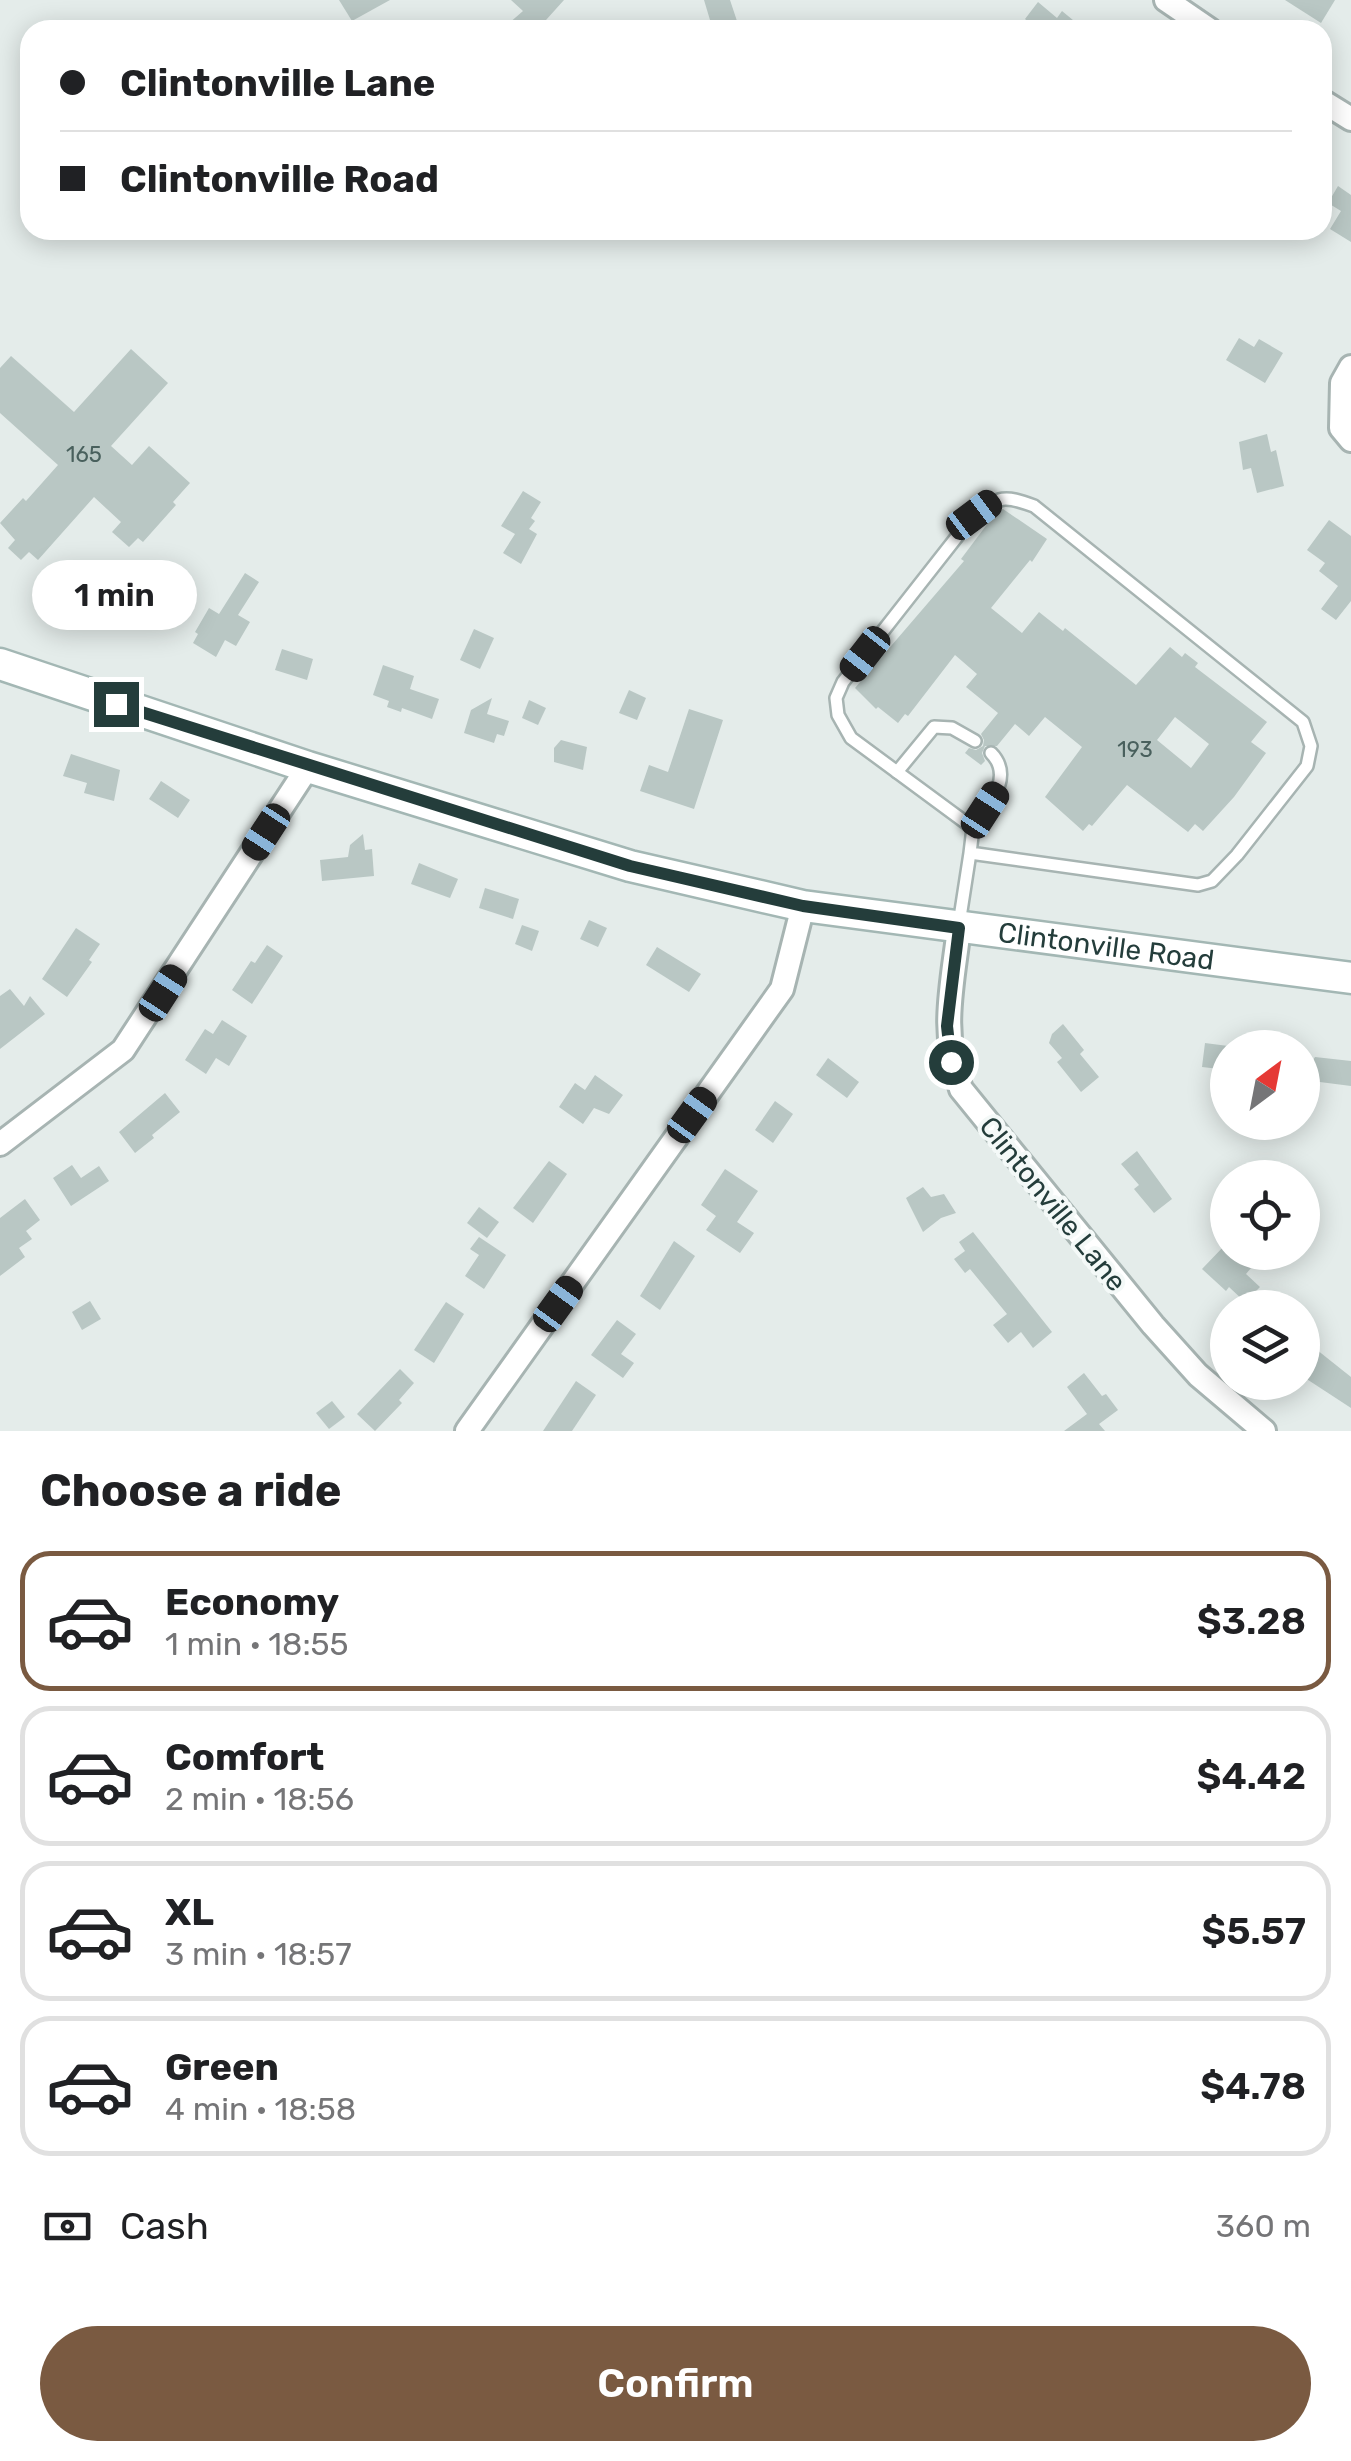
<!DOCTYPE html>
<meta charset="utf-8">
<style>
:root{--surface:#fff;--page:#f2f2f2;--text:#202124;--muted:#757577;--line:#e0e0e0;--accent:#7a5a41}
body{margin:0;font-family:Rubik,sans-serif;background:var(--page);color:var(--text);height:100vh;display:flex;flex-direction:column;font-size:38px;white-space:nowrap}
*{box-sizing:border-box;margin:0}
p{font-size:32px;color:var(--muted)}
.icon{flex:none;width:55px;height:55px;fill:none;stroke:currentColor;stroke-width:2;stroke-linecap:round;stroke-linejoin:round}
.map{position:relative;height:1431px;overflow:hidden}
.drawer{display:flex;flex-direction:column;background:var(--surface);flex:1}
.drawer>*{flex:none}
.top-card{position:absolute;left:20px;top:20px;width:1312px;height:220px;border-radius:30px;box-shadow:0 5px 25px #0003;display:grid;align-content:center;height:220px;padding:0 40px;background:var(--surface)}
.needle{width:65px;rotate:32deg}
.controls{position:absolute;left:1210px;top:1030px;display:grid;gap:20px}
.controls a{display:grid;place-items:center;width:110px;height:110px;border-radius:50%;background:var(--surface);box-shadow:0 5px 25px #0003;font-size:50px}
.end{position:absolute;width:45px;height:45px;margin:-22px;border:12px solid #243d3b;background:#fff;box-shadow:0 0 0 5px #fff}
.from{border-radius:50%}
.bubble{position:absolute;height:70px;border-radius:35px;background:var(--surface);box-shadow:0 5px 25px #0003;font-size:32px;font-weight:600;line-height:70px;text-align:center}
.car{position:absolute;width:30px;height:60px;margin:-30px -15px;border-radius:12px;box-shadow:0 0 8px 2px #0007;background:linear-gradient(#222 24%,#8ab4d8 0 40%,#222 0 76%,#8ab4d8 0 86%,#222 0)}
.top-card b{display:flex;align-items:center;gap:35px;height:95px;font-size:38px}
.top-card b+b{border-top:2px solid var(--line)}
.top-card i{width:25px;height:25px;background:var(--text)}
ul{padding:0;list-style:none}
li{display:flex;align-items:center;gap:30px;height:140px;margin:0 20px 15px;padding:0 20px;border:5px solid var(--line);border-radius:30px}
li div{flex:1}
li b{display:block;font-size:38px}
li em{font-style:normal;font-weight:600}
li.on{border-color:var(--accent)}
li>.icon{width:90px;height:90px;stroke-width:1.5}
h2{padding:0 40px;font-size:45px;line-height:120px}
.pay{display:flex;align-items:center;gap:25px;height:110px;padding:0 40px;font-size:38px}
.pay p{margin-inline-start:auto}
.primary-button{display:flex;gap:20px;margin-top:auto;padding:20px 40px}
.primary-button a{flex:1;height:115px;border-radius:60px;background:var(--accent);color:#fff;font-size:40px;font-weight:600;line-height:115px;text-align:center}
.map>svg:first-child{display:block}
.building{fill:#b9c7c4;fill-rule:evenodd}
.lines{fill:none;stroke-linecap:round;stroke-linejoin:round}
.service-casing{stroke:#a7b4b2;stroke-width:16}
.minor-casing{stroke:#a7b4b2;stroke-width:28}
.secondary-casing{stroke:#a3b7b4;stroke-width:35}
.service{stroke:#fff;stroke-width:11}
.minor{stroke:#fff;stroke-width:22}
.secondary{stroke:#fff;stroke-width:30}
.route{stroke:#243d3b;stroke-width:12}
.labels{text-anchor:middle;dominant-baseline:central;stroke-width:8;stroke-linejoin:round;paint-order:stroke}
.number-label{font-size:22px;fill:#49605d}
.street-label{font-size:28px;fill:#243d3b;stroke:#f4f9f8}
</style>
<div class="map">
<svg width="1351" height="1431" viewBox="0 0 1351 1431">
<rect width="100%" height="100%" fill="#e4ecea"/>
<g class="building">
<polygon points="339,0 390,0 352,21"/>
<polygon points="511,0 564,0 537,30 501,30 523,11"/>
<polygon points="704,0 730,0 740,30 713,30"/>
<polygon points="1285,0 1335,0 1321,23"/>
<polygon points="1038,2 1057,18 1062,11 1085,30 1038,30 1025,19"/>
<polygon points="1338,186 1351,195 1351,242 1330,229 1341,211 1328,203"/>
<polygon points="1239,338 1254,347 1259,339 1283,353 1265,383 1226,360"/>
<polygon points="131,349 168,383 111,446 132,465 149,446 190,483 173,502 176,505 143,542 138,538 129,547 112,532 121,522 94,497 38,560 29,552 21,560 8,548 15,540 0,523 23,498 26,501 58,465 0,413 0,368 11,356 74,412"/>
<polygon points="1267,434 1271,452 1276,450 1284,486 1257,493 1251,468 1243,470 1239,442"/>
<polygon points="523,491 541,502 531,518 535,521 529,529 537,534 521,564 503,553 515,534 501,526"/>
<path d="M1003,509L1047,539L1032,562L1030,560L991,608L1022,633L1039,612L1063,631L1065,628L1136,685L1170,647L1182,657L1185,653L1198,663L1195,667L1267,722L1251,742L1266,753L1234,797L1203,831L1195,824L1188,832L1127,785L1092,826L1089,824L1083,831L1045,797L1082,747L1045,717L1029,736L1015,724L997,746H985L982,753L985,761L981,765L965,753L969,748L976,750L983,746L984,740L981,734L998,713L966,687L977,674L955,655L908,716L905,714L898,723L878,707L876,709L855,688L964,561L961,559L997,511ZM1175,717L1209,744L1191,768L1157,740Z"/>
<polygon points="1329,520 1351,536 1351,601 1336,620 1321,609 1338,586 1319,571 1325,563 1307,550"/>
<polygon points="245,573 259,582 238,615 250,622 236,646 225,640 216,657 193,643 198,634 195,632 209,608 219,614"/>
<polygon points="474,629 494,638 480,669 460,660"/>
<polygon points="282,649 313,659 307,680 275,670"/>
<polygon points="383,665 414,676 410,689 439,699 432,719 402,708 401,712 387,707 389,701 373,695"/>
<polygon points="629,690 646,698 637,720 619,713"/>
<polygon points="492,698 487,714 509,721 504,736 497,734 494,743 464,733 471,710"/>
<polygon points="529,700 546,708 538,725 522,718"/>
<polygon points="689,709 723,720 694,809 640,791 649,765 668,772"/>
<polygon points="561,740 587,747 583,770 554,762 554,748"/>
<polygon points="71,754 120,770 114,801 84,793 87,783 63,776"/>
<polygon points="161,781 190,800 178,818 149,799"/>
<polygon points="363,834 365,850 372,849 374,876 322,881 320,860 348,857 350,845"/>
<polygon points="419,863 458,879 450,898 411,884"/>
<polygon points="485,888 519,899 513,919 479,908"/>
<polygon points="589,920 607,928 598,947 580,939"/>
<polygon points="522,925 539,931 532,951 515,944"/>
<polygon points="76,928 100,944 89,960 92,962 67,997 42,979"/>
<polygon points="267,945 283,956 252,1004 232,990 251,961 255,963"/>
<polygon points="657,947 701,974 689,992 646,965"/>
<polygon points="10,989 24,1006 30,996 45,1014 0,1049 0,996"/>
<polygon points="222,1020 247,1036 229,1066 216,1058 206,1074 185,1060 205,1029 213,1034"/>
<polygon points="1063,1024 1084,1050 1080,1054 1099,1077 1081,1092 1057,1062 1062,1058 1049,1043 1052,1034"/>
<polygon points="1205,1043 1228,1046 1228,1070 1202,1067"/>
<polygon points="1315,1057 1351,1061 1351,1086 1312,1081 1308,1068"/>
<polygon points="828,1058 859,1082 847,1098 816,1075"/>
<polygon points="595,1075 623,1095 609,1114 594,1108 583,1124 559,1107 575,1083 585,1090"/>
<polygon points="165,1093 180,1112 152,1135 154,1138 135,1153 119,1132"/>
<polygon points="775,1101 793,1114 773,1143 755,1130"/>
<polygon points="1137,1151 1172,1199 1154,1213 1134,1189 1139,1185 1121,1164"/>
<polygon points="549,1161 567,1174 533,1223 513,1208"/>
<polygon points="72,1165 81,1178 99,1166 109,1181 71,1206 53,1178"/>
<polygon points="725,1169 758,1191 737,1222 754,1233 740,1253 706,1230 716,1216 701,1205"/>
<polygon points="923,1187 931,1197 944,1194 956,1213 941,1218 923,1232 906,1198"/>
<polygon points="25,1199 40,1220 26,1231 32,1239 19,1248 25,1257 0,1276 0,1218"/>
<polygon points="479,1207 499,1222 487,1238 467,1223"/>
<polygon points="973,1232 1052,1332 1033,1348 1021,1332 1008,1343 993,1325 1007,1314 970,1269 965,1273 954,1259 965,1251 959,1242"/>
<polygon points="479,1237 506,1255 484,1289 465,1276 479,1255 470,1249"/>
<polygon points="674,1241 695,1256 660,1310 640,1296"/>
<polygon points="1226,1244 1228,1252 1236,1252 1251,1268 1246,1274 1260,1287 1245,1302 1229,1287 1226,1291 1202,1269"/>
<polygon points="90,1301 101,1319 82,1330 72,1312"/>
<polygon points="446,1302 464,1314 434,1363 414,1350"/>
<polygon points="617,1320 636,1334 621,1354 634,1363 623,1378 591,1355"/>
<polygon points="1302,1338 1351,1377 1351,1408 1302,1376"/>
<polygon points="400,1369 414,1383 399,1400 402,1403 375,1431 357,1414"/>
<polygon points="1084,1373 1102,1396 1106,1394 1118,1410 1099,1424 1105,1431 1064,1431 1087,1414 1067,1387"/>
<polygon points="576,1381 596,1395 572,1431 543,1431"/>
<polygon points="332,1401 345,1417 329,1429 316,1413"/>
</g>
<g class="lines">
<defs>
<g id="service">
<polyline points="897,772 934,727 952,728 975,741"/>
<path d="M973,828C988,806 1015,777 991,753"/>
<path d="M959,924L970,853L1198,885L1212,881L1237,855L1307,766L1311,746L1303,722L1034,506C1004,495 1000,496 974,515L843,682L836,698L838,715L851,738L973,828L970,853"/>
</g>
<g id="minor">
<polyline points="1166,0 1210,30"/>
<polyline points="1322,101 1351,119"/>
<polyline points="1351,367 1342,383 1341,428 1351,440"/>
<path d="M959,928C952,988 940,1031 961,1089L1153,1325L1198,1375L1264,1431"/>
<polyline points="0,1144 123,1050 308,767"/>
<polyline points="467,1431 782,989 803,906"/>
</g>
<g id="secondary">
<path id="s1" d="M0,664L308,767L630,866L803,906L1351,978"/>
</g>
</defs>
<use href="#service" class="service-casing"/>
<use href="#minor" class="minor-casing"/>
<use href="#secondary" class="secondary-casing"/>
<use href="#service" class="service"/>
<use href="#minor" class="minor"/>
<use href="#secondary" class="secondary"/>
</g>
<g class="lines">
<polyline class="route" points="116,704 630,866 803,906 959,928 947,1026 951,1062"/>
</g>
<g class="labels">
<g class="number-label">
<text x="84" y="454">165</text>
<text x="1135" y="749">193</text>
</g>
<g class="street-label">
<text stroke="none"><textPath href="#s1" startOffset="1145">Clintonville Road</textPath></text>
<text transform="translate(1053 1204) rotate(51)">Clintonville Lane</text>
</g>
</g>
</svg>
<div class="controls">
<a><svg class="needle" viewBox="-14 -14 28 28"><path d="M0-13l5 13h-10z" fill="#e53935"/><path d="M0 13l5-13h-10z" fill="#757577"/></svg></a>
<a><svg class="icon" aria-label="locate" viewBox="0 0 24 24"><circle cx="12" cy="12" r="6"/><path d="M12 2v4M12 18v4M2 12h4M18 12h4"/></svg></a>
<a><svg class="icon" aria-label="layers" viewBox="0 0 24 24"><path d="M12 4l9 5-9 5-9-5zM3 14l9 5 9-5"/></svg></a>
</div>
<i class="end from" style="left:951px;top:1062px"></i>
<i class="end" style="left:116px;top:704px"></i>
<div class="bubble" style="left:32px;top:560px;width:165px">1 min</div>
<i class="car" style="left:974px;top:515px;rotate:53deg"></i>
<i class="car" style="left:865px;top:654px;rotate:218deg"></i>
<i class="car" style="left:985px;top:810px;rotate:33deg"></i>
<i class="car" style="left:266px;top:832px;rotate:213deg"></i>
<i class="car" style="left:163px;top:993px;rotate:33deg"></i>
<i class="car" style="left:692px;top:1115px;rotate:36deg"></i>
<i class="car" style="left:558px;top:1304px;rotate:36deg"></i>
<div class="top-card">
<b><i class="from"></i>Clintonville Lane</b>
<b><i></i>Clintonville Road</b>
</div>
</div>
<section class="drawer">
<h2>Choose a ride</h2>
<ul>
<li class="on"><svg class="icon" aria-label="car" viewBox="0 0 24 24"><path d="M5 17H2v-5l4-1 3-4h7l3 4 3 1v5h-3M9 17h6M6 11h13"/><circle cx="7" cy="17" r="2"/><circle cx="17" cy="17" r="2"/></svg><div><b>Economy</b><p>1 min · 18:55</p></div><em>$3.28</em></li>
<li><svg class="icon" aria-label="car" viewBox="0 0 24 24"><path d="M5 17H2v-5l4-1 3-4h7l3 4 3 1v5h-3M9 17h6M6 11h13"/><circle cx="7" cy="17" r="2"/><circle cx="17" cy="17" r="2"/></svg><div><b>Comfort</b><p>2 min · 18:56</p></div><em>$4.42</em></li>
<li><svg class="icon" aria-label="car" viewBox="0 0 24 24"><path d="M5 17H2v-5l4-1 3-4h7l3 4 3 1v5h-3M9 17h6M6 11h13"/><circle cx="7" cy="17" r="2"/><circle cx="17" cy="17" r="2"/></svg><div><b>XL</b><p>3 min · 18:57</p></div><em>$5.57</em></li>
<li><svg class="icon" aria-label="car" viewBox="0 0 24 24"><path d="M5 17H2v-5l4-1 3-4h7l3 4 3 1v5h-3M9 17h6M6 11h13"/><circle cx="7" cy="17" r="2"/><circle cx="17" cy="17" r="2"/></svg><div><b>Green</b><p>4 min · 18:58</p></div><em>$4.78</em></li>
</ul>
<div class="pay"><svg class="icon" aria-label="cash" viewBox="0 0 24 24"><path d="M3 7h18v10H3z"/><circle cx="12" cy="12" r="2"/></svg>Cash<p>360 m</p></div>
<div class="primary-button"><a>Confirm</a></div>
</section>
